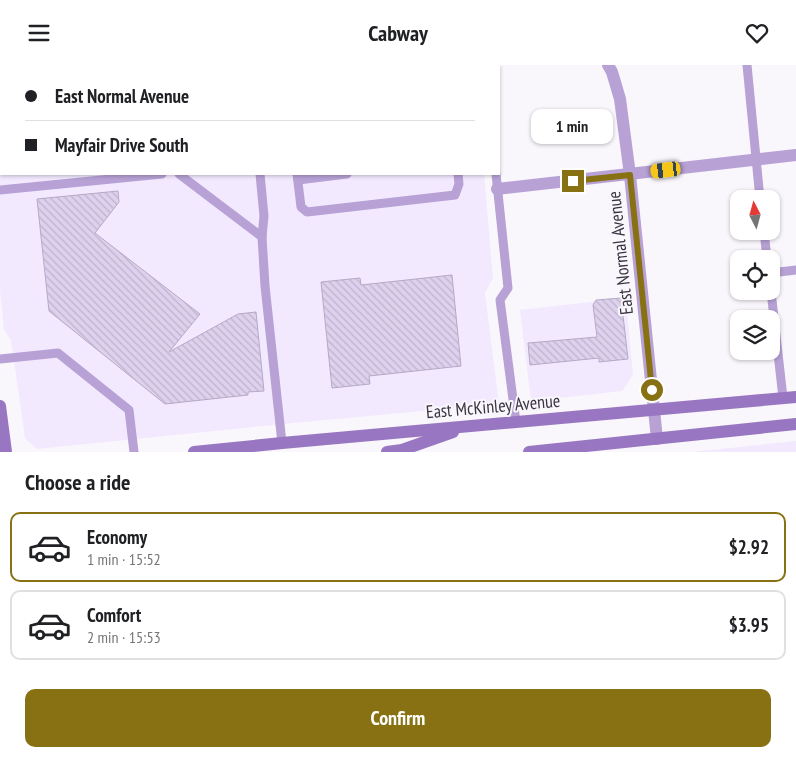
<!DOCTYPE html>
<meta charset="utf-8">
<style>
:root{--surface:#fff;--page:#f6f6f6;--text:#202124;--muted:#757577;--line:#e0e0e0;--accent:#877112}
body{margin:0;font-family:"PT Sans Narrow",sans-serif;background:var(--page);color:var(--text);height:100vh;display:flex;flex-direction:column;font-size:19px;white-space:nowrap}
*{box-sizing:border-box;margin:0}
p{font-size:16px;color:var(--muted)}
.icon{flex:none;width:28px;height:28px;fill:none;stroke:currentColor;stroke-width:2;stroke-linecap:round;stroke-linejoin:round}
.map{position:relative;height:387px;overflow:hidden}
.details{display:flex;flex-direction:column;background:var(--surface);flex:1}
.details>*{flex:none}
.guide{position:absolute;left:0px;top:0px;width:500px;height:110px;box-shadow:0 1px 4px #0004;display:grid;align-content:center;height:110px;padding:0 25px;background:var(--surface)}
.needle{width:32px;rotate:354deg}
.tools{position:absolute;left:730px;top:125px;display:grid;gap:10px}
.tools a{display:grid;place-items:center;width:50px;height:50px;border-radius:10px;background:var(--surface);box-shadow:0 1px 4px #0004;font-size:25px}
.end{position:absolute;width:22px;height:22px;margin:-11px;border:6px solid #877112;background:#fff;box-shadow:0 0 0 2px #fff}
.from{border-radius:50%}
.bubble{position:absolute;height:35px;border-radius:10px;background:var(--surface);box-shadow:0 1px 4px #0004;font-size:16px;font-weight:700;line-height:35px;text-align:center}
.car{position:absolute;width:15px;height:30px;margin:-15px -8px;border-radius:6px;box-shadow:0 0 4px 1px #0007;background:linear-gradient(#f5c518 24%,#345 0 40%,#f5c518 0 76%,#345 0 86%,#f5c518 0)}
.guide b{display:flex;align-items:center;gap:18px;height:48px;font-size:19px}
.guide b+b{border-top:1px solid var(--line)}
.guide i{width:12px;height:12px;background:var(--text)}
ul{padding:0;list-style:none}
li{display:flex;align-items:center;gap:15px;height:70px;margin:0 10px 8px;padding:0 15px;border:2px solid var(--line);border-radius:10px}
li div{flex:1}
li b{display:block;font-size:19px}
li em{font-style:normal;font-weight:700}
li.current{border-color:var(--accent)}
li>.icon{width:45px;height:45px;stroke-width:1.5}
h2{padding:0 25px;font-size:22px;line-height:60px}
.primary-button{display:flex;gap:10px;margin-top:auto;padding:10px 25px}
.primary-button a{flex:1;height:58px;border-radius:10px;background:var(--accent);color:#fff;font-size:20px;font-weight:700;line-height:58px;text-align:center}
header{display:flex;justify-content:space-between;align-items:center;height:65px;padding:0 25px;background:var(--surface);font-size:22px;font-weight:700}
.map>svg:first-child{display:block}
.built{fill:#f2e9ff}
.building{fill:url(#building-back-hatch);stroke:#b5aac6}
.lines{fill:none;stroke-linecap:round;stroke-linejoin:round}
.lane{stroke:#b7a1d5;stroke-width:9}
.street{stroke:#b7a1d5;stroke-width:12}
.secondary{stroke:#9876c1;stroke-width:12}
.route{stroke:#877112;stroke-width:6}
.labels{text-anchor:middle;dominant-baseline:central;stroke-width:4;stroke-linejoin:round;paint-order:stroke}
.street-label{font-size:18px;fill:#393440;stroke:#f9f6fc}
</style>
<header><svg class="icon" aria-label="menu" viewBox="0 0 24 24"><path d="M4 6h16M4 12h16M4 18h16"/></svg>Cabway<svg class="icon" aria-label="heart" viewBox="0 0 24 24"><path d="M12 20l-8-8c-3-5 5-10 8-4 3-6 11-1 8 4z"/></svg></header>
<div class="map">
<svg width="796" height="387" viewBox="0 0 796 387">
<defs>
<pattern id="building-back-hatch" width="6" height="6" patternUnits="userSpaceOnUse" patternTransform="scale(1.25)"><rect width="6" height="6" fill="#ddd1ee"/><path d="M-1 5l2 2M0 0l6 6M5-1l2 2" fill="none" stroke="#beb4cd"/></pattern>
</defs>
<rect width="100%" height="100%" fill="#f9f6fc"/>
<g class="built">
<polygon points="0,0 406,0 408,1 1,1 1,109 484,109 493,213 485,228 499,339 282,359 37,384 25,373 11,275 4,265 0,226"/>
<polygon points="626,233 633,310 622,326 531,336 520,245"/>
<polygon points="796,376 796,387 692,387"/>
</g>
<g class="building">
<polygon points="118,126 119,137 95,168 200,249 169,287 238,249 256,247 264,326 248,327 248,330 165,339 49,246 37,134"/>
<polygon points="452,210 461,301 369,311 370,319 332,323 321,217 360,213 361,220"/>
<polygon points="621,233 628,294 599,297 599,293 530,300 528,278 597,272 593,240 596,235"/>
</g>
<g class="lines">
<g class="lane">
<polyline points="150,0 150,1"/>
<polyline points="184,0 184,1"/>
<polyline points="217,0 218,1"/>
<polyline points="248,0 248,1"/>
<polyline points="279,0 279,1"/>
<polyline points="309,0 309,1"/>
<polyline points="376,0 378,1"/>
<polyline points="422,0 423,1"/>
<polyline points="747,0 760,134"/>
<polyline points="330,1 331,0"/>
<polyline points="179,109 262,172 265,221 282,378"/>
<polyline points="260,109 264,151 262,172"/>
<polyline points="297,109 301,142 307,147 455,130 459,119 458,109"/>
<polyline points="496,109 508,223 500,235 516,357"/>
<polyline points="298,115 347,109"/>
<polyline points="0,125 162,109"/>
<polyline points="764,166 767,194"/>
<polyline points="771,208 796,205"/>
<polyline points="771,226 783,333"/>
<polyline points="0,294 58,288 129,345 134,387"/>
</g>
<g class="street">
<polyline points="608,0 612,7 620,34 630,110 657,374"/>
<polyline points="497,124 796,90"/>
</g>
<g class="secondary">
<polyline points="0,341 6,387"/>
<polyline points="194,387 282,378 796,332"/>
<polyline points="387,387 402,385 453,367"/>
<polyline points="529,387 796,359"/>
</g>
</g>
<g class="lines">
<polyline class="route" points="573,116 630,110 652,325"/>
</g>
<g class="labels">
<g class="street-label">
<text transform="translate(620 188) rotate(-96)">East Normal Avenue</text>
<text transform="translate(493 341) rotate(-5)">East McKinley Avenue</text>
</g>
</g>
</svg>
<div class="tools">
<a><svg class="needle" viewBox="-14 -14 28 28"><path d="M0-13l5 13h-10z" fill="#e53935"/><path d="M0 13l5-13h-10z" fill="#757577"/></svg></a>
<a><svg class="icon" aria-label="locate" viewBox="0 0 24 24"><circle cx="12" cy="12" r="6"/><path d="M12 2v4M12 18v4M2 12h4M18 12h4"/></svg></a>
<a><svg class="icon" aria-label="layers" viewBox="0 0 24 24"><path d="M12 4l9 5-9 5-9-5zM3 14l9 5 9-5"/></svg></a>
</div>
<i class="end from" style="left:652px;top:325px"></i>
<i class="end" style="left:573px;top:116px"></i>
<div class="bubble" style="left:531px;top:44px;width:82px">1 min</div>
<i class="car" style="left:666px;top:105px;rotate:263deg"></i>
<div class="guide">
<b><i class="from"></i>East Normal Avenue</b>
<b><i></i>Mayfair Drive South</b>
</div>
</div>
<section class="details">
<h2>Choose a ride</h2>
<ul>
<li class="current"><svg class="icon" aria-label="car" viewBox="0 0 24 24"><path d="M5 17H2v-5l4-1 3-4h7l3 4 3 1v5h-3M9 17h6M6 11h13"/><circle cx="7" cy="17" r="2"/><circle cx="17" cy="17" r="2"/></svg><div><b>Economy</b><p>1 min · 15:52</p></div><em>$2.92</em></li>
<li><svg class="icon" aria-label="car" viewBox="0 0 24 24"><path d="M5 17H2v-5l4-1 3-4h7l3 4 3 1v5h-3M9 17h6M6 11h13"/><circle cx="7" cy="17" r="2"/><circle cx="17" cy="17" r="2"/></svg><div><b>Comfort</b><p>2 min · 15:53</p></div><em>$3.95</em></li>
</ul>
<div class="primary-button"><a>Confirm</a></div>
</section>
